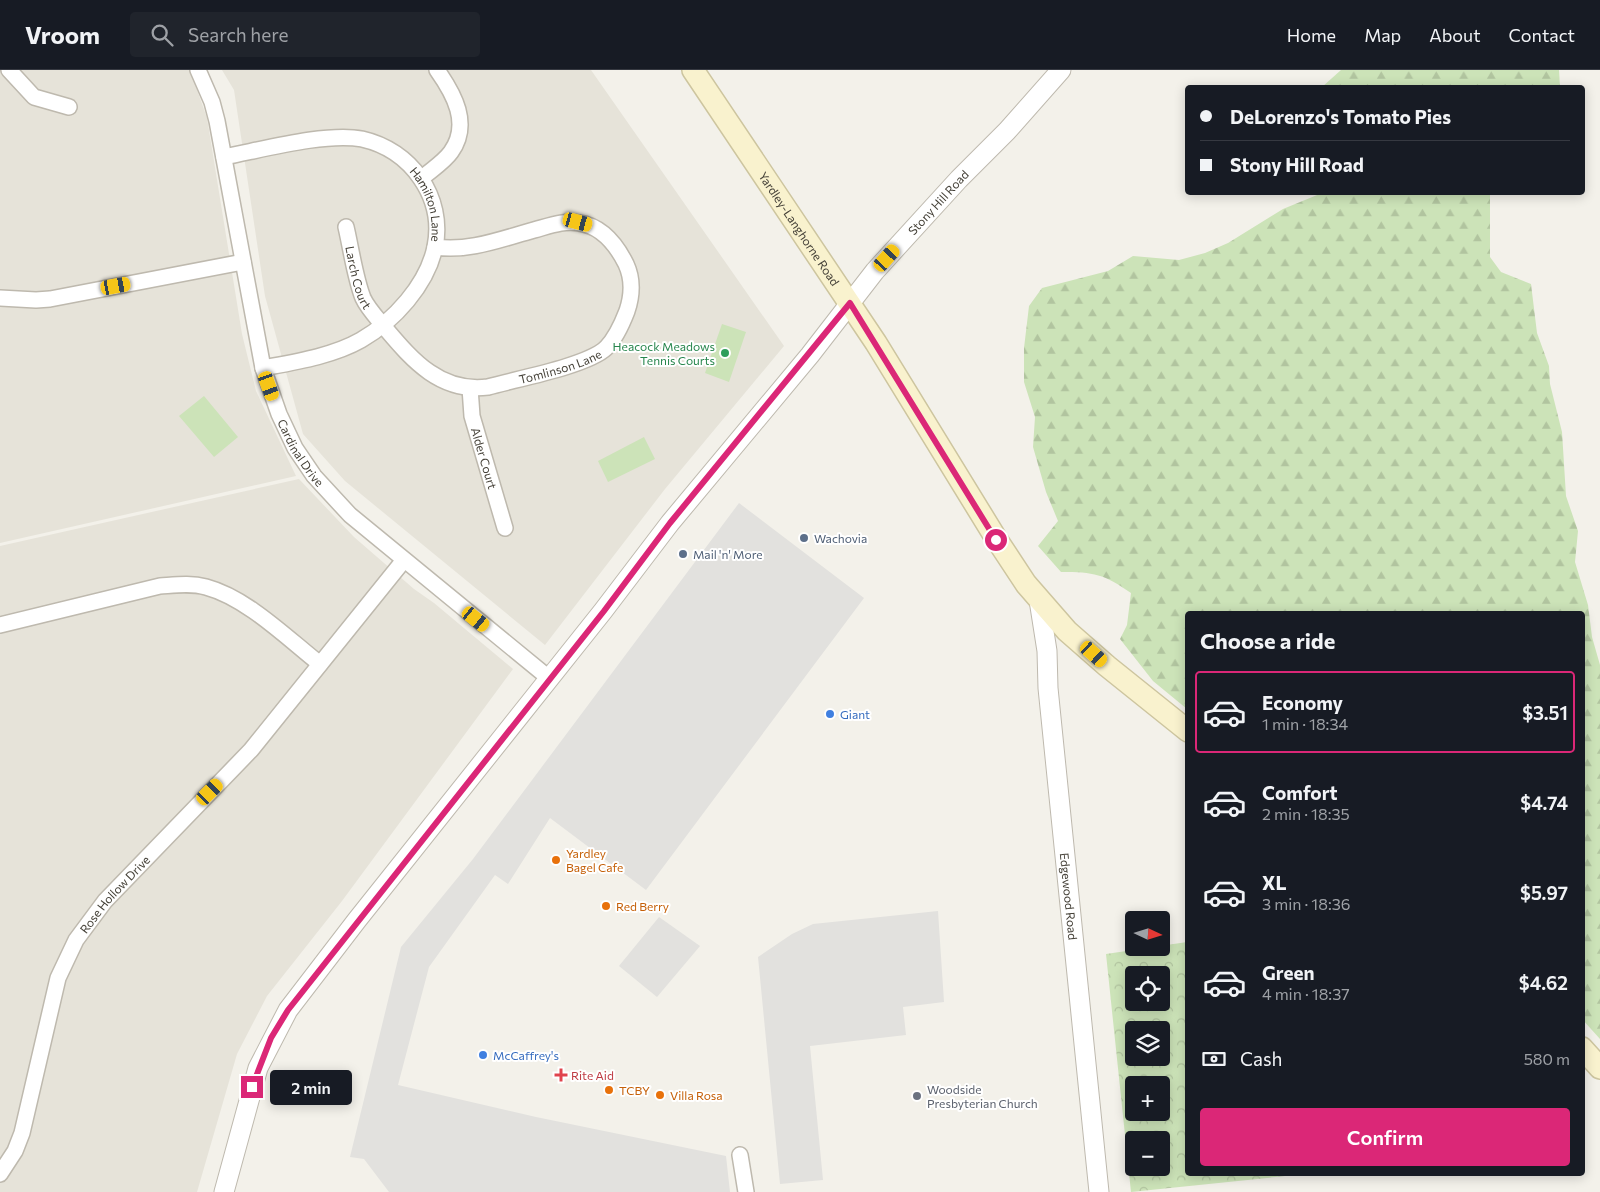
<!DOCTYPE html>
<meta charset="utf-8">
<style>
:root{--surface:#171b24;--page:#20242c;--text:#f1f3f6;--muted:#9ea1a6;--line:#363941;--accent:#db2777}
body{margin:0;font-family:Commissioner,sans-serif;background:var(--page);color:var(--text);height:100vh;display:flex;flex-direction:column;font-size:19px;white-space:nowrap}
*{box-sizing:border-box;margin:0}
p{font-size:16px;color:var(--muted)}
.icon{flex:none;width:28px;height:28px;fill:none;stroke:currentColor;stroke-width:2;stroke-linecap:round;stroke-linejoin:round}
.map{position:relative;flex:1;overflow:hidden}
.sheet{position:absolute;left:1185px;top:541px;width:400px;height:565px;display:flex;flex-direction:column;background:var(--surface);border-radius:5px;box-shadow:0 2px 12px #0003}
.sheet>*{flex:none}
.guide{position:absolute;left:1185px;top:15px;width:400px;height:110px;border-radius:5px;box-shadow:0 2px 12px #0003;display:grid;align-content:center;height:110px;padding:0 15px;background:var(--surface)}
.needle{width:32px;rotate:94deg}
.controls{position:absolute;left:1125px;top:841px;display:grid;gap:10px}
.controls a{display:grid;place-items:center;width:45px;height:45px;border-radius:5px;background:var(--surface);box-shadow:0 2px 12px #0003;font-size:25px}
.end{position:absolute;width:22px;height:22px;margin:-11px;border:6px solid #db2777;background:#fff;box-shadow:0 0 0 2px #fff}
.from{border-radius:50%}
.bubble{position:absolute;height:35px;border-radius:5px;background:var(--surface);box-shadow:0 2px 12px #0003;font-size:16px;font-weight:600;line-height:35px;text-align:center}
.car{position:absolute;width:15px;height:30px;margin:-15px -8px;border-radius:6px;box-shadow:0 0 4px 1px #0007;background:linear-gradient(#f5c518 24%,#345 0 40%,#f5c518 0 76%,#345 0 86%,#f5c518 0)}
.guide b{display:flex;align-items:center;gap:18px;height:48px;font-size:19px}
.guide b+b{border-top:1px solid var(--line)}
.guide i{width:12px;height:12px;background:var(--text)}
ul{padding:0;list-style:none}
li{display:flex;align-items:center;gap:15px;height:82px;margin:0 10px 8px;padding:0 5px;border:2px solid transparent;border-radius:5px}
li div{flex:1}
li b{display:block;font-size:19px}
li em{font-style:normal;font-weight:600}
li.active{border-color:var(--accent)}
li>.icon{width:45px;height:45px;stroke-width:1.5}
h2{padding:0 15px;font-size:22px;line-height:60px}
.pay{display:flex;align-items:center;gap:12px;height:55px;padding:0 15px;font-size:19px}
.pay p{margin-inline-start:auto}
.action{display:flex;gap:10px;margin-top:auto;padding:10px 15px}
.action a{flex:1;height:58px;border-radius:5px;background:var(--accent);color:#fff;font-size:20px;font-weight:600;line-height:58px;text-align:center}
header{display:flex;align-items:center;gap:30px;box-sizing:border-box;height:70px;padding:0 25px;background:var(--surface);border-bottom:1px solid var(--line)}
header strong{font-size:24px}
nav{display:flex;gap:28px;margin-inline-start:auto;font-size:18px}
.search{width:350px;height:45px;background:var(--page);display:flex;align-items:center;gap:12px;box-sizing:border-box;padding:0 18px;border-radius:5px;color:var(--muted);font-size:19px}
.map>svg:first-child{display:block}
.residential{fill:#e6e3d9}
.grass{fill:#cce3b8}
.forest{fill:url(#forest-firs)}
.park{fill:url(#park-crowns);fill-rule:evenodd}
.parking{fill:#e2e1de}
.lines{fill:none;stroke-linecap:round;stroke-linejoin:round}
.minor-casing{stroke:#beb9ae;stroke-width:18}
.tertiary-casing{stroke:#beb9ae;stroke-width:21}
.secondary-casing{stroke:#cdc59f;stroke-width:24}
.minor{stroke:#fff;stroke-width:15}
.tertiary{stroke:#fff;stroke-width:19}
.secondary{stroke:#f9f2ce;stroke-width:21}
.route{stroke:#db2777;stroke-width:6}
.leisure-dot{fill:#2e9e5b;stroke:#fff;stroke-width:2}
.service-dot{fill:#5c6f8a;stroke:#fff;stroke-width:2}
.shop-dot{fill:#3f7fe0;stroke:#fff;stroke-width:2}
.food-dot{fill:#e8710a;stroke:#fff;stroke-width:2}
.health-dot{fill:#e0444e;stroke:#fff;stroke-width:2}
.worship-dot{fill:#6b7280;stroke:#fff;stroke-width:2}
.labels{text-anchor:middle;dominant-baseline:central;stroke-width:4;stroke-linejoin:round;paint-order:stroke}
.street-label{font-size:12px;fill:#464239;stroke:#fff}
.leisure-label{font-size:12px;fill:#27864d;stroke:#fff;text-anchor:end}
.service-label{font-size:12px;fill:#4e5e75;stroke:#fff;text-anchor:start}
.shop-label{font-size:12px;fill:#366cbe;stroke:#fff;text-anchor:start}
.food-label{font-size:12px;fill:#c56008;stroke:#fff;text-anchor:start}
.health-label{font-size:12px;fill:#be3a42;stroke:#fff;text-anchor:start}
.worship-label{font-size:12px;fill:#5b616d;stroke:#fff;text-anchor:start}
</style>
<header>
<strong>Vroom</strong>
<div class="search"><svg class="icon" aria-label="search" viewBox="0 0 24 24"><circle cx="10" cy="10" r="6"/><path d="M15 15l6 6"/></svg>Search here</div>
<nav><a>Home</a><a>Map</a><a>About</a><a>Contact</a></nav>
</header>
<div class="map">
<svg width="1600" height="1122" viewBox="0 0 1600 1122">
<defs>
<pattern id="forest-firs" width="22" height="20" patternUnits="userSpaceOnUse" patternTransform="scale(1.25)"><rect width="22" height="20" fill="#cce3b8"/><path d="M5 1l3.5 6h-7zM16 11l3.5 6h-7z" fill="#b1c49f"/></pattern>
<pattern id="park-crowns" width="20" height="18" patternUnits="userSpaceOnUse" patternTransform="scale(1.25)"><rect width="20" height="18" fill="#cce3b8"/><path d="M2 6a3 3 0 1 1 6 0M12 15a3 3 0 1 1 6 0" fill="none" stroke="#b1c49f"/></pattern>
</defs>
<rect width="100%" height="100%" fill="#f3f1ea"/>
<g class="residential">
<polygon points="0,0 190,0 207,48 242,264 256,321 296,406 0,473"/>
<polygon points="222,0 591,0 784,276 665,419 545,575 345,411 303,364 265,226 234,20"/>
<polygon points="299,409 354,467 414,519 434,533 513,599 342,831 267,926 237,984 197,1122 0,1122 0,476"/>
</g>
<g class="grass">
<polygon points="722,254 746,262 729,312 705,303"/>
<polygon points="204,326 238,367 214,387 179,346"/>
<polygon points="644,367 655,389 608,412 598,391"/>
</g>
<g class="forest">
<polygon points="1341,0 1559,0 1560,17 1322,17"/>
<path d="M1322,123H1490V187L1501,202L1531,214L1537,263L1549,296L1550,314L1562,362L1566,426L1578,461L1575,492L1588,535L1592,567L1600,595V969L1582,949V544H1188L1187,639L1153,611L1120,569L1127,555L1131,523C1104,504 1094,502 1061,502L1038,476L1058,451L1046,422L1033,377L1035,347L1024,312V278L1029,236L1042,218L1108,201L1133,186L1179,190L1205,183L1228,173L1283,139Z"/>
</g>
<path class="park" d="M1187,872L1188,1104L1295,1105L1131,1122L1106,884ZM1134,905H1161V932H1134ZM1134,960H1161V988H1134ZM1134,1015H1161V1042H1134ZM1134,1070H1161V1098H1134Z"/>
<g class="parking">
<polygon points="739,433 864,528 646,820 550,748 508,814 495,805 429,897 398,1015 536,1047 726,1086 730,1122 389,1122 364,1089 350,1087 401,877 473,789"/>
<polygon points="938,841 944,932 903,937 906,965 810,976 823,1110 780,1114 758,887 792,864 813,854"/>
<polygon points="659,847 700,876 657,927 619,896"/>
</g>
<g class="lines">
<defs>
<g id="minor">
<polyline points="9,0 34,27 69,37"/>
<path id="s1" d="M198,0L212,32L217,51L263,298L279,344L295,378L314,406L350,445L550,609"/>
<path id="s2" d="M224,87C261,80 326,62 362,69C411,80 445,127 435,177C427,215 394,251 361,270C333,286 295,292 263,298"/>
<path d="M422,108C431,100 444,92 451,82C471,54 454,24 437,0"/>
<path id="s3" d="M346,157C351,178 355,208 363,228C368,239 379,250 386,259C413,291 441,323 488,317C516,309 587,296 606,278C616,268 622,254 627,241C632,226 633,209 626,194C616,174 602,156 579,153C564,150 549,156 534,160C501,169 469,182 435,177"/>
<polyline points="0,228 36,230 50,229 243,192"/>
<path id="s4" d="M470,318L472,346L505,458"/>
<path d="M0,555L160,516C176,515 191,513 206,517C247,528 287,568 320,594"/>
<polyline points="740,1085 746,1122"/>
<path id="s5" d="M0,1104L15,1081L22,1063L58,908L76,870L105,831L251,680L404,490"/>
</g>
<g id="tertiary">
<path id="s6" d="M1039,530L1047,581L1048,618L1099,1122"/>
<path id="s7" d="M224,1122L258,998L288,940L357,850L603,541L670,453L810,285L875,201L959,109L1007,61L1061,0"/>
</g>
<g id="secondary">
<path id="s8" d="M693,0L876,273L997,470L1026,514L1067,561L1107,596L1188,661"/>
<polyline points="1582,978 1600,998"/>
</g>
</defs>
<use href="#minor" class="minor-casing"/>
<use href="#tertiary" class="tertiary-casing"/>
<use href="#secondary" class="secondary-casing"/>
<use href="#minor" class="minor"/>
<use href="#tertiary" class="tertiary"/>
<use href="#secondary" class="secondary"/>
</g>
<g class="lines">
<polyline class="route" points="252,1017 271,968 288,940 604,541 670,453 850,233 996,470"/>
</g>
<circle class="leisure-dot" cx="725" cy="283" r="5"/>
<g class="service-dot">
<circle cx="804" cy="468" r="5"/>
<circle cx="683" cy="484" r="5"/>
</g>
<g class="shop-dot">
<circle cx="830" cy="644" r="5"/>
<circle cx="483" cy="985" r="5"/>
</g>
<g class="food-dot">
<circle cx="556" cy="790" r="5"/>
<circle cx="606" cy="836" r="5"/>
<circle cx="609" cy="1020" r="5"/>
<circle cx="660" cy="1025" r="5"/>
</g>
<path class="health-dot" d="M558.5 997.5h5v5h5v5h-5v5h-5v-5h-5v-5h5z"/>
<circle class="worship-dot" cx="917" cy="1026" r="5"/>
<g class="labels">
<g class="street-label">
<text stroke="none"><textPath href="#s7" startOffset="1231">Stony Hill Road</textPath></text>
<text stroke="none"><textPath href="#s2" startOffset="239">Hamilton Lane</textPath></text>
<text stroke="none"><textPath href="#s8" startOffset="191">Yardley-Langhorne Road</textPath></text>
<text stroke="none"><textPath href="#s3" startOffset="52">Larch Court</textPath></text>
<text stroke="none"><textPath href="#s3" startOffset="310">Tomlinson Lane</textPath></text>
<text stroke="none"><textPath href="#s1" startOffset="399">Cardinal Drive</textPath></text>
<text stroke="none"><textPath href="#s4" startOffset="72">Alder Court</textPath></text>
<text stroke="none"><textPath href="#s5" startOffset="308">Rose Hollow Drive</textPath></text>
<text stroke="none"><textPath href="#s6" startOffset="298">Edgewood Road</textPath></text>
</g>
<g class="leisure-label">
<text x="715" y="276">Heacock Meadows<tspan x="715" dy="14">Tennis Courts</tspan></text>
</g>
<g class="service-label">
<text x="814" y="468">Wachovia</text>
<text x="693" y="484">Mail 'n' More</text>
</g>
<g class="shop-label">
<text x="840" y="644">Giant</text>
<text x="493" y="985">McCaffrey's</text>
</g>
<g class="food-label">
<text x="566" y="783">Yardley<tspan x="566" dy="14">Bagel Cafe</tspan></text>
<text x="616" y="836">Red Berry</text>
<text x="619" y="1020">TCBY</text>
<text x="670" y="1025">Villa Rosa</text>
</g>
<g class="health-label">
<text x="571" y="1005">Rite Aid</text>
</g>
<g class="worship-label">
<text x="927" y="1019">Woodside<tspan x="927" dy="14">Presbyterian Church</tspan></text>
</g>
</g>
</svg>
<div class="controls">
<a><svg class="needle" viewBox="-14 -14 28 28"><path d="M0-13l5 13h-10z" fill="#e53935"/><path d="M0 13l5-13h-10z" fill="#9ea1a6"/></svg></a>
<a><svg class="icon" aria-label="locate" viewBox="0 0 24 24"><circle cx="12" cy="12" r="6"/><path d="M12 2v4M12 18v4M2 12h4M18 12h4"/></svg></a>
<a><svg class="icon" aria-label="layers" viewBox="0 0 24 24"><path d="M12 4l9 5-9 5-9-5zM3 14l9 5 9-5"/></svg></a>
<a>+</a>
<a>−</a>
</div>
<i class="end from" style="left:996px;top:470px"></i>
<i class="end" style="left:252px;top:1017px"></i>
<div class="bubble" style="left:270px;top:1000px;width:82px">2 min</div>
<i class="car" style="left:578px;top:152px;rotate:105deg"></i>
<i class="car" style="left:887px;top:188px;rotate:42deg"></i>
<i class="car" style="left:116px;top:216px;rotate:80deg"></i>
<i class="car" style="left:269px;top:316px;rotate:160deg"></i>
<i class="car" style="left:476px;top:549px;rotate:129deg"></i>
<i class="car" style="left:1094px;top:584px;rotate:132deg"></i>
<i class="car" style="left:210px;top:722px;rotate:45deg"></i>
<div class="guide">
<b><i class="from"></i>DeLorenzo's Tomato Pies</b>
<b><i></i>Stony Hill Road</b>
</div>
<section class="sheet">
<h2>Choose a ride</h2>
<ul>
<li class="active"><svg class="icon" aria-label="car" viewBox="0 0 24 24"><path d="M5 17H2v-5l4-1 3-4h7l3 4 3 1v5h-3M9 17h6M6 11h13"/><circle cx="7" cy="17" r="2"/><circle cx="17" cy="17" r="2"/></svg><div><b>Economy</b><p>1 min · 18:34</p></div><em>$3.51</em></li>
<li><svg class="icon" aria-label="car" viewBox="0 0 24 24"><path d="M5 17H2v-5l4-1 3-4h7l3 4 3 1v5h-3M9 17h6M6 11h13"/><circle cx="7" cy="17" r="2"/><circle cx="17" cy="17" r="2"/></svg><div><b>Comfort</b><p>2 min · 18:35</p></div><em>$4.74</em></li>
<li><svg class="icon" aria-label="car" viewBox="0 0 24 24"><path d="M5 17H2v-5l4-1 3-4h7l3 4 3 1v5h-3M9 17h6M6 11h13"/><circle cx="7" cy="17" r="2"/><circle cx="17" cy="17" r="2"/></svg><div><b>XL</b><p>3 min · 18:36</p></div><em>$5.97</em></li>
<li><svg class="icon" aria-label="car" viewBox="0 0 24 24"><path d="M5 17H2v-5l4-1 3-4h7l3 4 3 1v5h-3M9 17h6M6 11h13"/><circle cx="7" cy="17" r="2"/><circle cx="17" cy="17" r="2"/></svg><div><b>Green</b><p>4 min · 18:37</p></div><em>$4.62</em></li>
</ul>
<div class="pay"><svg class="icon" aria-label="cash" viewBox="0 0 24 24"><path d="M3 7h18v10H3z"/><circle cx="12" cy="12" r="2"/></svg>Cash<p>580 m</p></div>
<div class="action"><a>Confirm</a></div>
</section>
</div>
